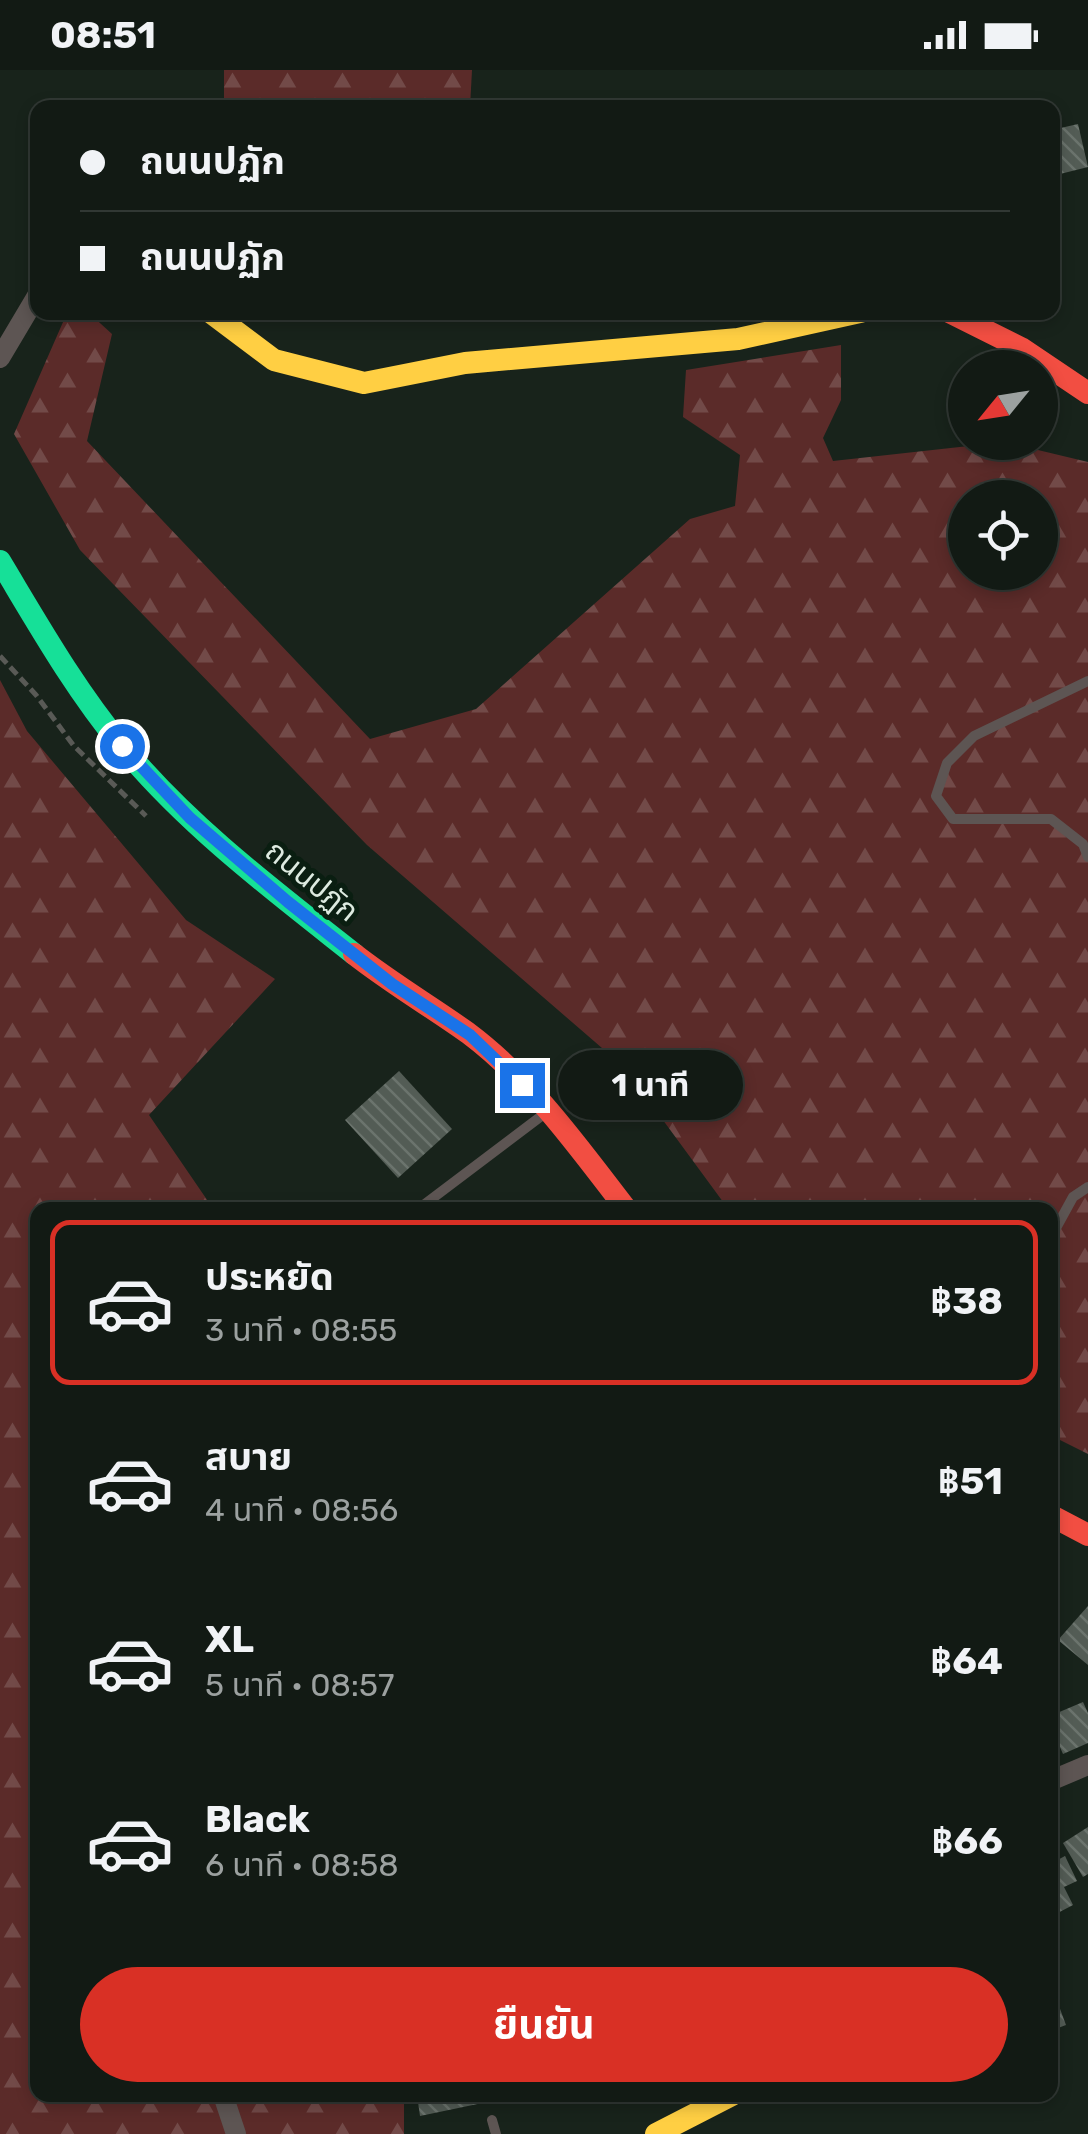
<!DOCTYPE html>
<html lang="th">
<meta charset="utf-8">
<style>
:root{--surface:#121a14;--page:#1b231d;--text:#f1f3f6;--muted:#9ca1a0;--line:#313834;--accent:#d93025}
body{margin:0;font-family:Rubik,"Noto Sans Thai",sans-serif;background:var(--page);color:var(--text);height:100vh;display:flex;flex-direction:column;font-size:38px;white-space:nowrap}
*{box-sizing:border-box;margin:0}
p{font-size:32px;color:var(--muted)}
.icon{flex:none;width:55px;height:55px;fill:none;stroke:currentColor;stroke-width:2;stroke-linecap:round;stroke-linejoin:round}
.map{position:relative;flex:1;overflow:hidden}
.panel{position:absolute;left:30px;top:1132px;width:1028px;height:900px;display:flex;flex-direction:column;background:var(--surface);border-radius:20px;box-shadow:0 5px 15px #0003,0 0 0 2px var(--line)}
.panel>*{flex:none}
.top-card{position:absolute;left:30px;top:30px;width:1030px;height:220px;border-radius:20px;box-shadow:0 5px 15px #0003,0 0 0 2px var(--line);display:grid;align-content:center;height:220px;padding:0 50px;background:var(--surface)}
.needle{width:65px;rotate:240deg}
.controls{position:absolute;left:948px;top:280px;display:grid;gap:20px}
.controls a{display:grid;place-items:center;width:110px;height:110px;border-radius:50%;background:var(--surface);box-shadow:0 5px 15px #0003,0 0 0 2px var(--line);font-size:50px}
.end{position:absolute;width:45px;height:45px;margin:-22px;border:12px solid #1a73e8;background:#fff;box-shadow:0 0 0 5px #fff}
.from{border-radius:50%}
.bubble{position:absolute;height:70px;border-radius:35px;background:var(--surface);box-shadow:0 5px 15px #0003,0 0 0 2px var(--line);font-size:32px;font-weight:700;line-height:70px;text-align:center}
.top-card b{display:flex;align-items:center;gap:35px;height:95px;font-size:38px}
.top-card b+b{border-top:2px solid var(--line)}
.top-card i{width:25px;height:25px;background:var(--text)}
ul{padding:18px 0 0;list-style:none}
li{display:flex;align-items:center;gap:30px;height:165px;margin:0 20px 15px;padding:0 30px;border:5px solid transparent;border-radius:20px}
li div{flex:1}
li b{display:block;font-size:38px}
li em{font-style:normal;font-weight:700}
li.current{border-color:var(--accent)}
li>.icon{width:90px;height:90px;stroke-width:1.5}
.action{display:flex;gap:20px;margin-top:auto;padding:20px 50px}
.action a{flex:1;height:115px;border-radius:60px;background:var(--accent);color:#fff;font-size:40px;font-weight:700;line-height:115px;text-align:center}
.status{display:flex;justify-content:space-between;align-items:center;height:70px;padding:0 50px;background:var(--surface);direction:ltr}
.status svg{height:28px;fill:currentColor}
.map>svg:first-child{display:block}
.forest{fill:url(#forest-firs);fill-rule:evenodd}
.building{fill:url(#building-back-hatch)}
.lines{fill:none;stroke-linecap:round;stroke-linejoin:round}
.path{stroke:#595a56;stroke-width:5;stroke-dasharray:10 5;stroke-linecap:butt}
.lane{stroke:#5d5553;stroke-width:10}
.street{stroke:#5d5553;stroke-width:20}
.fast{stroke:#16e098;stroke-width:22}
.slow{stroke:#ffcf43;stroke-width:22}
.jam{stroke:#f24e42;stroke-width:22}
.route{stroke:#1a73e8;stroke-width:12}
.labels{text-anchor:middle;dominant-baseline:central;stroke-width:10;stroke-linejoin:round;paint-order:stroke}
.street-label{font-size:30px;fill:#ddeae0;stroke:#0a1e11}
</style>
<div class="status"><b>08:51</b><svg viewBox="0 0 49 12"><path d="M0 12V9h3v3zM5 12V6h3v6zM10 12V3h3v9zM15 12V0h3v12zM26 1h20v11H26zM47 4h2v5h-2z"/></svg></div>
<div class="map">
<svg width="1088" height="2064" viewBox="0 0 1088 2064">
<defs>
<pattern id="forest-firs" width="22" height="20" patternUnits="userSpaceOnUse" patternTransform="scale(2.5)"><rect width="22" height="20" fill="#5b2b29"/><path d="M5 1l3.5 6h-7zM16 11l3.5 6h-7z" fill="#724a48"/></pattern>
<pattern id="building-back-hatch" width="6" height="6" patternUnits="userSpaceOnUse" patternTransform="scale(2.5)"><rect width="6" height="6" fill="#535c55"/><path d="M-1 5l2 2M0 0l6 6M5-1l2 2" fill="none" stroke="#6b746d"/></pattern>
</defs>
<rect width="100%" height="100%" fill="#18231b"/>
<g class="forest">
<polygon points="224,0 472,0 470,37 224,37"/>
<path d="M67,243H89L112,264L87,371L370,669L476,639L690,449L735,436L740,385L683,347L686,300L841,275V330L823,368L833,391L1005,372L1088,392V1384L1050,1365V1140H729L624,997L367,775L80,480L14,364ZM965,428H1040V502H965Z"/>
<polygon points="0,610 27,661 186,850 275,909 149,1045 214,1140 38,1140 38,2025 404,2025 404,2064 0,2064"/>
</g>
<g class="building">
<polygon points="1078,54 1088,97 1056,105 1052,60"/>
<polygon points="399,1001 452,1059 398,1108 345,1050"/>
<polygon points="1088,1536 1088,1595 1058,1570"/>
<polygon points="1083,1632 1088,1643 1088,1673 1063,1684 1050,1654 1050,1646"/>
<polygon points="1088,1757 1088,1804 1083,1807 1063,1773"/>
<polygon points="1065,1786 1077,1811 1064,1817 1073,1835 1050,1847 1050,1794"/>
<polygon points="1050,1912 1066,1955 1050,1961"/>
<polygon points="417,2025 491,2025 492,2031 420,2046"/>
</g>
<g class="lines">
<polyline class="path" points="0,586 36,625 74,676 146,746"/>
<g class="lane">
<polyline points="1088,611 974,666 947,693 936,726 953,749 1051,749 1083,774 1088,787"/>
<polyline points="417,1140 548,1041"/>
<polyline points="1050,1169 1073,1127 1088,1117"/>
<polyline points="492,2050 496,2064"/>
</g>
<g class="street">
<polyline points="0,288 38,224"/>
<polyline points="1050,1711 1088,1695"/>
<polyline points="223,2025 236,2064"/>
</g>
<path class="fast" d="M0,491C38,554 74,618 122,676C188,756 273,820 354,884"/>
<g class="slow">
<polyline points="210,242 274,290 364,313 465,293 738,269 860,242"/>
<polyline points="656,2064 732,2025"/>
</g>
<g class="jam">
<polyline points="949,242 1021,278 1088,323"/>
<path d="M354,884C391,913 430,936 468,963C531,1010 579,1078 627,1140"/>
<polyline points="1050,1445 1088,1465"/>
</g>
</g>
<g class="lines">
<polyline class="route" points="122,676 190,748 288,832 392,914 470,965 522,1015"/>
</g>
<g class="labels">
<g class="street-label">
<text transform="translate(312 811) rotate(39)">ถนนปฏัก</text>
</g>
</g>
</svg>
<div class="controls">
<a><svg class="needle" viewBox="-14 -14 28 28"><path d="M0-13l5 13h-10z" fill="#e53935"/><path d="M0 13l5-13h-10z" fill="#9ca1a0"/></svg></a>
<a><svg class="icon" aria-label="locate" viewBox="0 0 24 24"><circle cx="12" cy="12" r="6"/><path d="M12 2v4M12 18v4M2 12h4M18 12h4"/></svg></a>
</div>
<i class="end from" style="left:122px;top:676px"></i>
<i class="end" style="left:522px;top:1015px"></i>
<div class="bubble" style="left:558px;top:980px;width:185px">1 นาที</div>
<div class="top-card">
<b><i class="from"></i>ถนนปฏัก</b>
<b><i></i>ถนนปฏัก</b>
</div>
<section class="panel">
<ul>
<li class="current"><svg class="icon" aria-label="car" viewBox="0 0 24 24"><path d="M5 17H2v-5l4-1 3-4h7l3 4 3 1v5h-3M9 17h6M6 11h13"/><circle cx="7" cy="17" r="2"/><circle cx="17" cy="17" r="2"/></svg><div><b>ประหยัด</b><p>3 นาที · 08:55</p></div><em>฿38</em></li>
<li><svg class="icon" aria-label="car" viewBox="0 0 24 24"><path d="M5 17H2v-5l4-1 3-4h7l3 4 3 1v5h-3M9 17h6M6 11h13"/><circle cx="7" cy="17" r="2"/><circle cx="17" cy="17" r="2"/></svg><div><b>สบาย</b><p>4 นาที · 08:56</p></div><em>฿51</em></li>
<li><svg class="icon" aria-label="car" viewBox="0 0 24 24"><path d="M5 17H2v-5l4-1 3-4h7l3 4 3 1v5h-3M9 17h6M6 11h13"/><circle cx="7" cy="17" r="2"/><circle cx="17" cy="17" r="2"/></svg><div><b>XL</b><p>5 นาที · 08:57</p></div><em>฿64</em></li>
<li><svg class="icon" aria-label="car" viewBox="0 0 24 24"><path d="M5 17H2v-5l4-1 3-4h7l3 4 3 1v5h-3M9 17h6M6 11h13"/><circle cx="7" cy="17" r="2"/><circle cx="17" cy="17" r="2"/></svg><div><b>Black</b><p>6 นาที · 08:58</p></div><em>฿66</em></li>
</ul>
<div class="action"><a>ยืนยัน</a></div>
</section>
</div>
